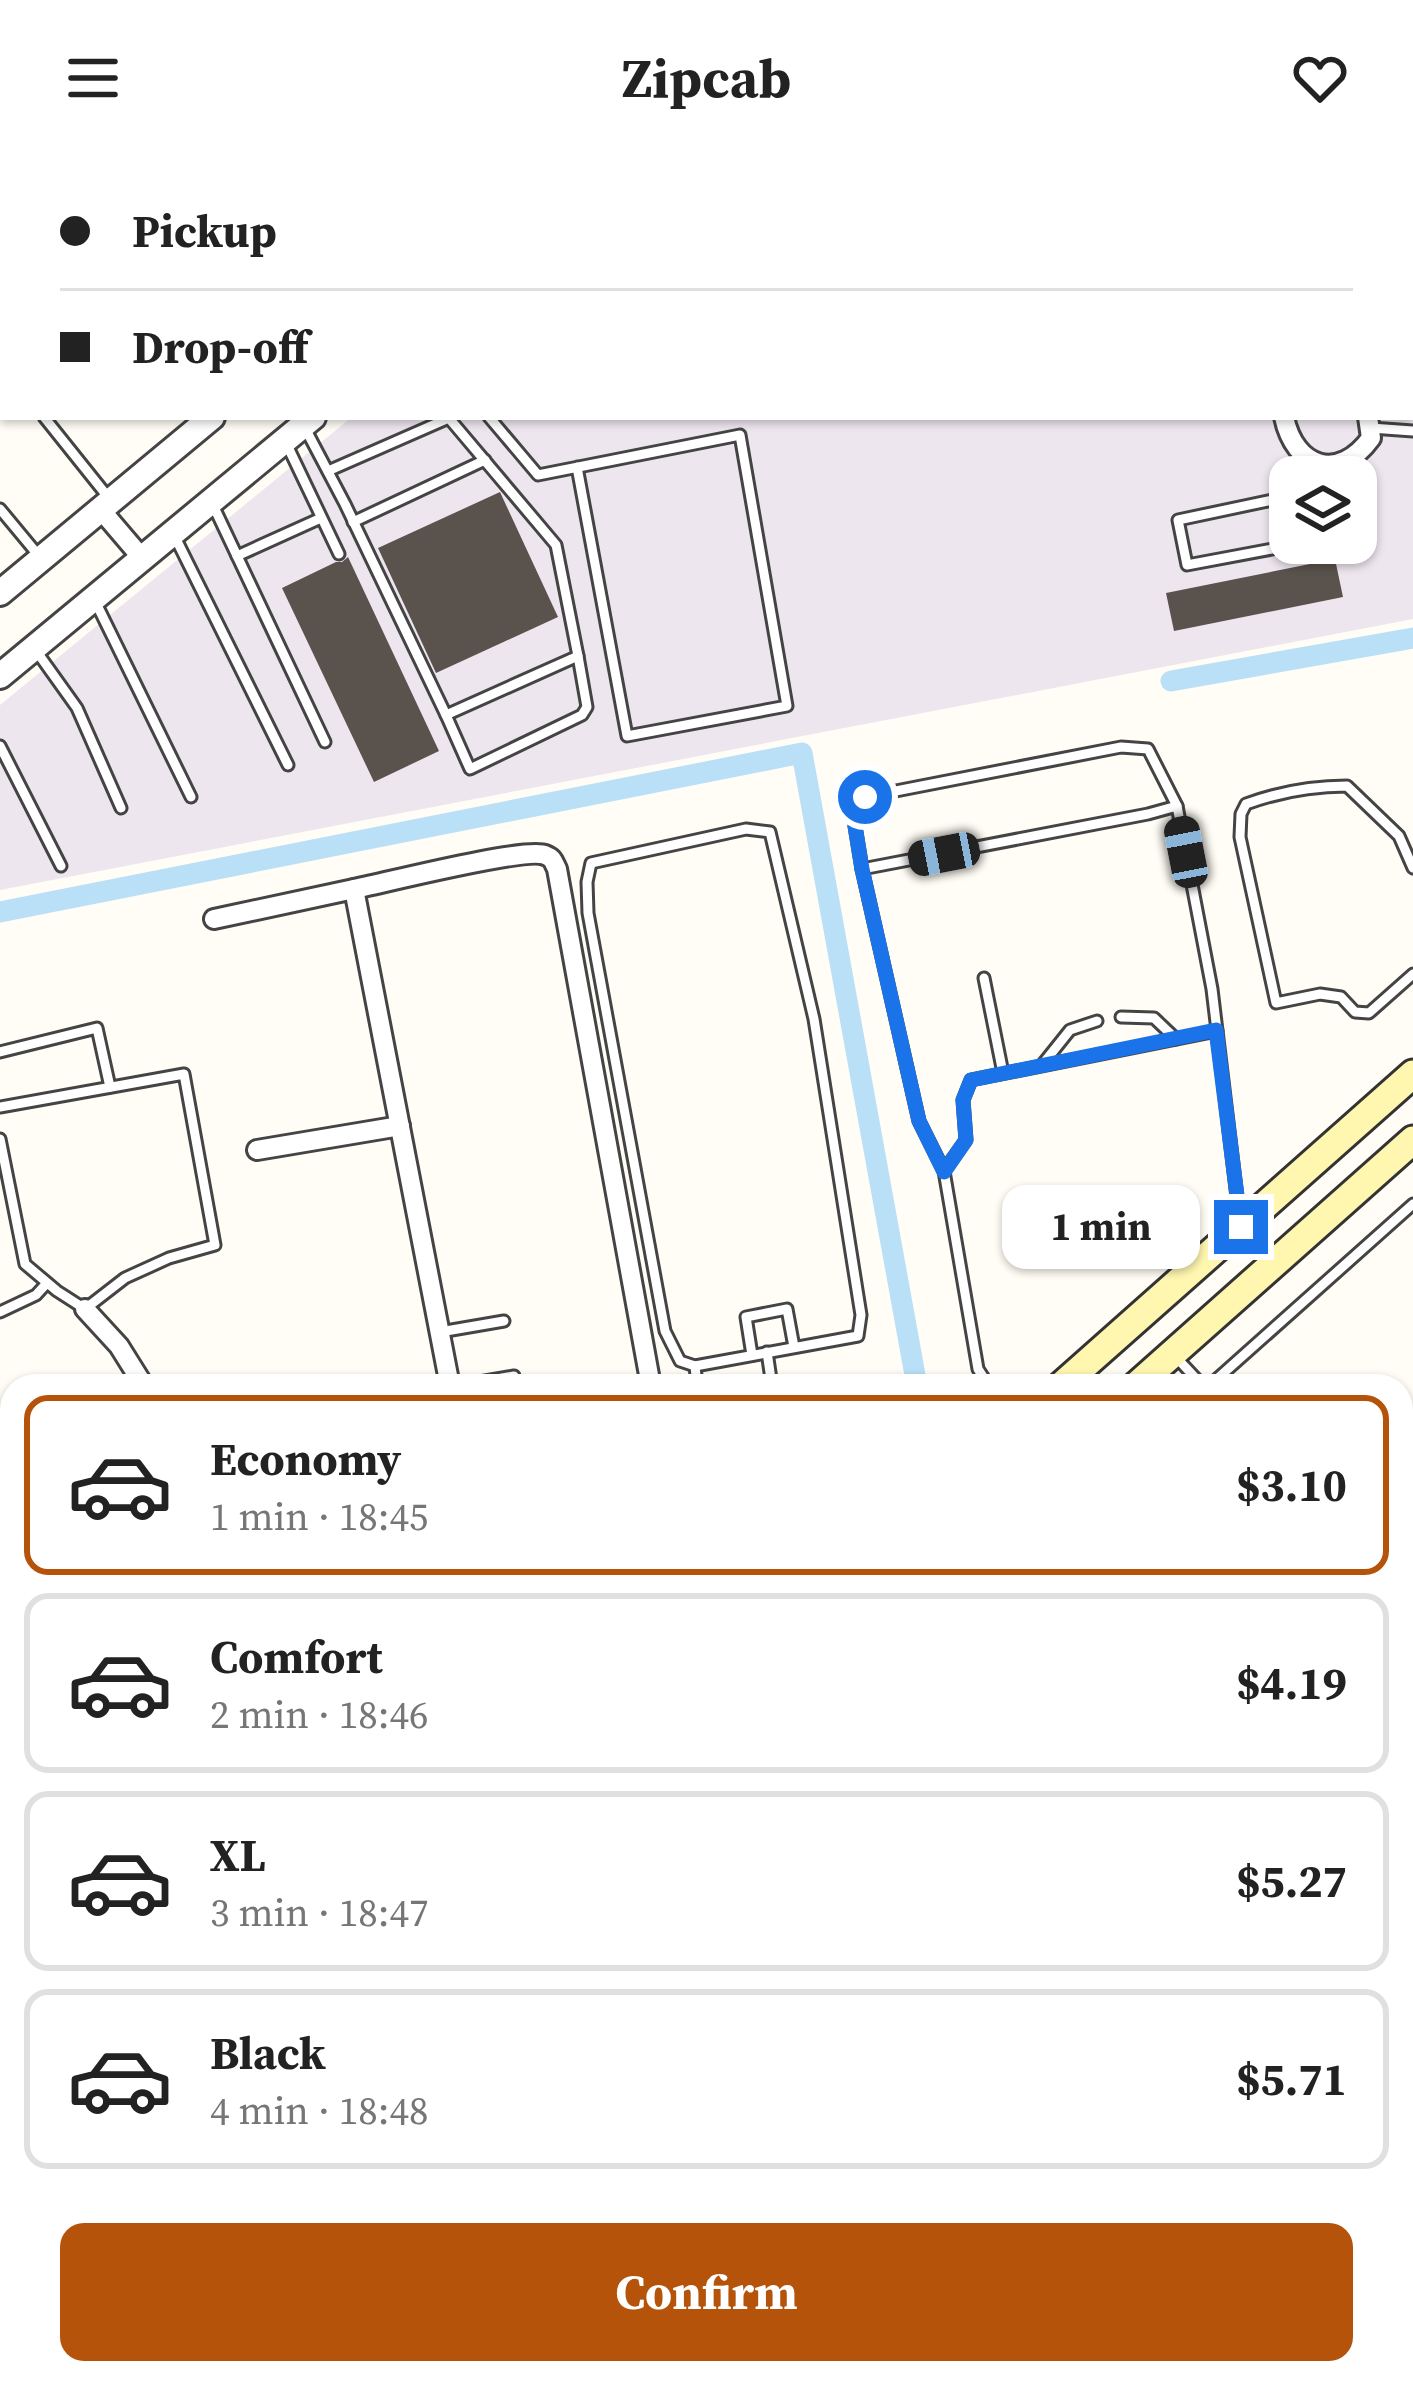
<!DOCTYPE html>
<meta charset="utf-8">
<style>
:root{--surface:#fff;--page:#f6f6f6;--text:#222;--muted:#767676;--line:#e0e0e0;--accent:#b45309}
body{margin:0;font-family:"Source Serif 4",serif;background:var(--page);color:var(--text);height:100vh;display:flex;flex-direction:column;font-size:45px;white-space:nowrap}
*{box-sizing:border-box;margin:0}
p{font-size:39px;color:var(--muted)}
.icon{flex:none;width:66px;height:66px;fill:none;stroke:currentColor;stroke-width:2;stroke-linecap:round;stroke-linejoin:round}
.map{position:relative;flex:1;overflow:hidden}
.sheet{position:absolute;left:0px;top:1218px;width:1413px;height:1011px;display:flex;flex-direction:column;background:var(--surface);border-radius:36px 36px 0 0;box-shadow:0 3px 9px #0004}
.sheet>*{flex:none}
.banner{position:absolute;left:0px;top:0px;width:1413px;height:264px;box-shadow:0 3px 9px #0004;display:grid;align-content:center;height:264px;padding:0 60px;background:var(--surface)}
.buttons{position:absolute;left:1269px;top:300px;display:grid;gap:24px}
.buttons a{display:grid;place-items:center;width:108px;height:108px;border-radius:24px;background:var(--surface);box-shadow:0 3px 9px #0004;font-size:60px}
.end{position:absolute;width:54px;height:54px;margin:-27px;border:15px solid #1a73e8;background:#fff;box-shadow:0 0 0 6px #fff}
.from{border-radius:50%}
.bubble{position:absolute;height:84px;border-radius:24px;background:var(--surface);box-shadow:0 3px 9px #0004;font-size:39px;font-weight:700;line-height:84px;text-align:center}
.car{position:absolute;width:36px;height:72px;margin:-36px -18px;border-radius:15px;box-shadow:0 0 9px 3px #0007;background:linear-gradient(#222 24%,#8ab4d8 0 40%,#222 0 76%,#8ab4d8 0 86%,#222 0)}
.banner b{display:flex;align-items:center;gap:42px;height:114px;font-size:45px}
.banner b+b{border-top:3px solid var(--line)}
.banner i{width:30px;height:30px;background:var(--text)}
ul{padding:21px 0 0;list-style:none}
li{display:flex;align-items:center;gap:36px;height:180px;margin:0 24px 18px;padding:0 36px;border:6px solid var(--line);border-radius:24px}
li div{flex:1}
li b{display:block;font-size:45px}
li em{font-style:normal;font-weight:700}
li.selected{border-color:var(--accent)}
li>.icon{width:108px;height:108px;stroke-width:1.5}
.action{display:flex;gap:24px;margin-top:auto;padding:24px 60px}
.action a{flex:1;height:138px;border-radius:24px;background:var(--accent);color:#fff;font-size:48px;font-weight:700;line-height:138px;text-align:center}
header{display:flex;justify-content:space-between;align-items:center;height:156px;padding:0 60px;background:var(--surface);font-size:54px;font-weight:700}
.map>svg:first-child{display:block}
.industrial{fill:#eee6ef;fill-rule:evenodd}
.forest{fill:#b9dc9c}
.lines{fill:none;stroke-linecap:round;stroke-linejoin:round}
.canal{stroke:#b9e0f7;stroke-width:21}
.building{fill:#5a524d}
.service-casing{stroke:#444;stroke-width:15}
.minor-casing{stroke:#444;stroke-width:24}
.tertiary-casing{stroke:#444;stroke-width:30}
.secondary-casing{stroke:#333;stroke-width:33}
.service{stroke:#fff;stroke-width:9}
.minor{stroke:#fff;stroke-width:18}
.tertiary{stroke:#fff;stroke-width:24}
.secondary{stroke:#fff6b0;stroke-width:27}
.route{stroke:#1a73e8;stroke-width:15}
</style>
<header><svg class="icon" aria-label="menu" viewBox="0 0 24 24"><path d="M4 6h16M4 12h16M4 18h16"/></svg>Zipcab<svg class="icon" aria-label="heart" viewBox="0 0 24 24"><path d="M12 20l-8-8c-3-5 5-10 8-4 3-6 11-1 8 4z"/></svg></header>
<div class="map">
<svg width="1413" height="2227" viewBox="0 0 1413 2227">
<rect width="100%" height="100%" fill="#fffdf5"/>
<path class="industrial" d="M672,0H1413V463L0,734V549L352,261H1410V3H668ZM1290,321H1356V387H1290Z"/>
<polygon class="forest" points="1413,1327 1413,2227 1061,2227 1067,2217 1401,2217 1401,1338"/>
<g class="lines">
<g class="canal">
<polyline points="1171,525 1413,482"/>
<polyline points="0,756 802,597 917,1230"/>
<polyline points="0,1558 12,1619"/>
</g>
</g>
<g class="building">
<polygon points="500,336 558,461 436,517 378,392"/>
<polygon points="348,401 439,595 374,626 282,432 336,406 342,406"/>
<polygon points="1335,403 1343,441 1174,475 1166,437"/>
</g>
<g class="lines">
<defs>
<g id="service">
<polyline points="306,0 308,3"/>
<polyline points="843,0 846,3"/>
<polyline points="1404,0 1405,3"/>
<polyline points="65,3 68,0"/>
<polyline points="1340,3 1346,0"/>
<polyline points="1410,27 1413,41"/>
<polyline points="0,61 3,59"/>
<polyline points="1410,65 1413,64"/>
<polyline points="1410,189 1413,188"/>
<polyline points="0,206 3,210"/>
<polyline points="44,261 108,341"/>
<polyline points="489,261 538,319 740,279 787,550 627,580 577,311"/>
<polyline points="1371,272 1413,275"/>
<polyline points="306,274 345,348 446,559 578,500 556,389 448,261"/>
<polyline points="287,289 339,398"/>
<polyline points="1301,297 1277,343 1178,364 1187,409 1304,387"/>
<polyline points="328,315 449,262"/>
<polyline points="212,347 325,586"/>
<polyline points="0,353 39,400"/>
<polyline points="353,366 485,304"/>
<polyline points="173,377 288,609"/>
<polyline points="237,400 321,362"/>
<polyline points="96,447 191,641"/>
<polyline points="37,496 77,552 121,652"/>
<polyline points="446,559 470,613 582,559 587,551 578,500"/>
<polyline points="0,590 61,710"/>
<polygon points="746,673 770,676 814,863 861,1159 858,1180 695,1210 680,1205 665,1175 588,757 587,726 591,707"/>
<path d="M1413,712L1399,680L1347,630C1313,630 1279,636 1246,648L1241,658L1240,681L1276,847L1320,838L1341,841L1355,856L1369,857L1413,818"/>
<polyline points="862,713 855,670 865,641 1121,591 1148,593 1177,650"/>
<polyline points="984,822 1003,917"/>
<polyline points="1121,861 1154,862 1176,883"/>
<polyline points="0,896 97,872 110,931"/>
<polyline points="1042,909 1070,874 1097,865"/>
<polyline points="0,951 184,918 215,1089 169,1102 125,1122 85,1153 57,1135 25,1108 0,983"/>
<polyline points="944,1015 966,984 963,944 971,924 1217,875"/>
<polyline points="0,1156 36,1139 47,1127"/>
<polyline points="440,1176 504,1165"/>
<polyline points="767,1196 772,1230"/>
<polyline points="752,1199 746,1161 787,1153 794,1191"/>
<polyline points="1174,1199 1203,1230"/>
<polyline points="695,1210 697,1230"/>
<polyline points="456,1230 514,1220"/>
<polyline points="989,1230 978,1213 944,1015 919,965 862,713 1148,658 1177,650 1212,833 1240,1066"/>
<polyline points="1209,1230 1413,1048"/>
<polyline points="1401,1304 1413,1293"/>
<polyline points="0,2083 12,2080"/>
<polyline points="0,2131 12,2141"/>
<polyline points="168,2217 168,2227"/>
<polyline points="341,2217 342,2227"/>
<polyline points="445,2217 454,2227"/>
<polyline points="744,2217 753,2227"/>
<polyline points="879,2217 881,2227"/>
<polyline points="389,2227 401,2217"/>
<polyline points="471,2227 483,2217"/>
<polyline points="554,2227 565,2217"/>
<polyline points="762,2227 773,2217"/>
</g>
<g id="minor">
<polyline points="140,0 143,3"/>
<polyline points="798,0 800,3"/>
<polyline points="1252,0 1253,3"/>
<path d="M1284,261C1295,313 1339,326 1371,282L1368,261"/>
<polyline points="101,354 142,402"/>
<path d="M354,733C384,727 525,691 545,699C553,702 553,705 557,713L651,1230"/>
<polyline points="214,763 354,733 450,1230"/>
<polyline points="257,994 400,970"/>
<polyline points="85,1153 119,1190 144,1230"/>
</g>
<g id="tertiary">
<polyline points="523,3 526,0"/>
<polyline points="624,3 628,0"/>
<polyline points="0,437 212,261"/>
<polyline points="0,520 313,261"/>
</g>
<g id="secondary">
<polyline points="1061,1230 1413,918"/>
<polyline points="1136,1230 1413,984"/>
<polyline points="0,2174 12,2163"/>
<polyline points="18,2227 29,2217"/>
</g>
</defs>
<use href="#service" class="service-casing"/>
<use href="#minor" class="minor-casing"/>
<use href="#tertiary" class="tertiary-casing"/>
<use href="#secondary" class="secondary-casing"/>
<use href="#service" class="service"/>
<use href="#minor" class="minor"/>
<use href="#tertiary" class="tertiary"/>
<use href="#secondary" class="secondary"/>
</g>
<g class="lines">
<polyline class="route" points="865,641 855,670 862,713 919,965 944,1016 966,984 963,944 971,924 1216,874 1241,1071"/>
</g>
</svg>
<div class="buttons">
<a><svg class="icon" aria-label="layers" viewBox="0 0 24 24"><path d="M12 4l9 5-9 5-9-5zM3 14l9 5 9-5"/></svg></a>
</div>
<i class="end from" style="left:865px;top:641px"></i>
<i class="end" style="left:1241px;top:1071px"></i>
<div class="bubble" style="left:1002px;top:1029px;width:198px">1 min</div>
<i class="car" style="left:1186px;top:696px;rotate:349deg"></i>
<i class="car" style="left:944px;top:698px;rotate:259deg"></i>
<div class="banner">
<b><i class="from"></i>Pickup</b>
<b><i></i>Drop-off</b>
</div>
<section class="sheet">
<ul>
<li class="selected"><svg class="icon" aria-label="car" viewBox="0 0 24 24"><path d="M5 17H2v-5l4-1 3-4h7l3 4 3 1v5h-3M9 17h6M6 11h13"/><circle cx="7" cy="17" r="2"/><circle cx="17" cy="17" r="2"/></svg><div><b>Economy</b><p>1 min · 18:45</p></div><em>$3.10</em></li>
<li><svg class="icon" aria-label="car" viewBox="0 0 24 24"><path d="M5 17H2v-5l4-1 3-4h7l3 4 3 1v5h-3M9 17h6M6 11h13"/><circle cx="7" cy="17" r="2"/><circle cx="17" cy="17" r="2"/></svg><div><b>Comfort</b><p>2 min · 18:46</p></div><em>$4.19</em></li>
<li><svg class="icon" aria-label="car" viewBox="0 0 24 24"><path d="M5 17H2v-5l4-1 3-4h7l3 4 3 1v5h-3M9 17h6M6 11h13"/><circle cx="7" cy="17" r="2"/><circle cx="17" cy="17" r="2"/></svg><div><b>XL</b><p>3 min · 18:47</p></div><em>$5.27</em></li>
<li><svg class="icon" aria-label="car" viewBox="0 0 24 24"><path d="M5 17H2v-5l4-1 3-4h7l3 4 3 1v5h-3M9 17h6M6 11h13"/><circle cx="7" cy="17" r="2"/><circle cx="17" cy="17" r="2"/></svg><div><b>Black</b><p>4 min · 18:48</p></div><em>$5.71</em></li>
</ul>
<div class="action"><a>Confirm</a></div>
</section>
</div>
